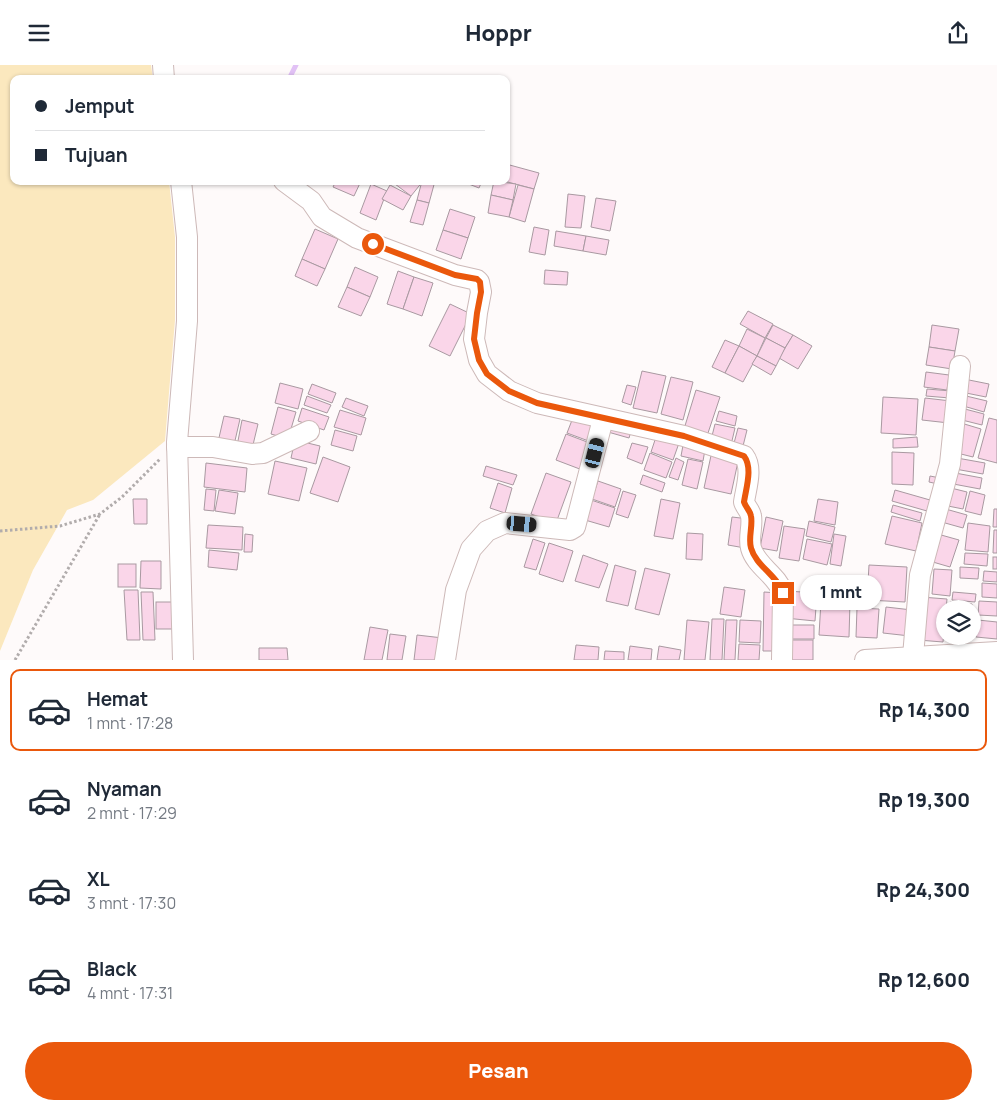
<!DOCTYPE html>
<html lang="id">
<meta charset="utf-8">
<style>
:root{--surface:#fff;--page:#f2f2f3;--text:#1f2937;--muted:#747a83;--line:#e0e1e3;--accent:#ea580c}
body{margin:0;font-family:Manrope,sans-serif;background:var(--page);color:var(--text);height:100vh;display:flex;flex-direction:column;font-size:19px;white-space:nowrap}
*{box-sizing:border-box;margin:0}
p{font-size:16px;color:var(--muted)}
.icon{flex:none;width:28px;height:28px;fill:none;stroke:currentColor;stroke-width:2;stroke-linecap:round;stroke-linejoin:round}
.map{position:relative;height:595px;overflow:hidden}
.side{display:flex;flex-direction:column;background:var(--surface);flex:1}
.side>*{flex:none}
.top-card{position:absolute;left:10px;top:10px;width:500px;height:110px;border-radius:10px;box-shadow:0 1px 4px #0004;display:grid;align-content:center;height:110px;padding:0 25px;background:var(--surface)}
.tools{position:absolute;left:936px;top:535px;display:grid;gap:10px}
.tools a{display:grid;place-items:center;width:45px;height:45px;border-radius:50%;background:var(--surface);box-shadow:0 1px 4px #0004;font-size:25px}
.end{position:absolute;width:22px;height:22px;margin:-11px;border:6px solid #ea580c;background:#fff;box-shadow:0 0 0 2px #fff}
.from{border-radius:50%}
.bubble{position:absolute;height:35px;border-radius:18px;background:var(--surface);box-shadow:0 1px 4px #0004;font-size:16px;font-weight:800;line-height:35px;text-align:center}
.car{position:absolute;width:15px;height:30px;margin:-15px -8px;border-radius:6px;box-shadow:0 0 4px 1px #0007;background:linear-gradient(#222 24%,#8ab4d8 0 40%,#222 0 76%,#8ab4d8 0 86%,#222 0)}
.top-card b{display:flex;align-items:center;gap:18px;height:48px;font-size:19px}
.top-card b+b{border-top:1px solid var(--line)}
.top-card i{width:12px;height:12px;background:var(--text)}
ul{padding:9px 0 0;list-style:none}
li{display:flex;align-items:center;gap:15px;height:82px;margin:0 10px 8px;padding:0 15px;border:2px solid transparent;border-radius:10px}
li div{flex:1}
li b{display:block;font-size:19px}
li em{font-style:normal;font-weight:800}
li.on{border-color:var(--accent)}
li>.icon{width:45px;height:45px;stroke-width:1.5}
.cta{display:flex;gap:10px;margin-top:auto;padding:10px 25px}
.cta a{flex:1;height:58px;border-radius:30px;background:var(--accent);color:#fff;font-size:20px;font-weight:800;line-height:58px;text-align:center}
header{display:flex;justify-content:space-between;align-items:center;height:65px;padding:0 25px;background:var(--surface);font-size:22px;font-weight:800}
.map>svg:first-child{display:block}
.green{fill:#fbe8be}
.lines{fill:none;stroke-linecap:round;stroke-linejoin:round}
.stream{stroke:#e1c1f5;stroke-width:5}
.building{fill:#fad6e9;stroke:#a999a1}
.minor-casing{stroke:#cdb9b8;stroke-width:22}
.path{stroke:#b1acac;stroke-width:3;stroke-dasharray:2.5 2.5;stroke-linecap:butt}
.minor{stroke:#fff;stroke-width:20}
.route{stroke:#ea580c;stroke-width:6}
</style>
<header><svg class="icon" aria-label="menu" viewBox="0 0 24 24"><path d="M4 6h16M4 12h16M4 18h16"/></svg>Hoppr<svg class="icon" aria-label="share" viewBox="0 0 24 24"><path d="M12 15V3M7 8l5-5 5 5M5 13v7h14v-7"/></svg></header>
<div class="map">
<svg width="997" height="595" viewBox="0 0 997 595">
<rect width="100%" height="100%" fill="#fefafa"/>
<polygon class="green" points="0,0 151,0 153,14 14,14 14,116 169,116 175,172 175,255 165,376 93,435 67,445 33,505 0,586"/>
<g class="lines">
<polyline class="stream" points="289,14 296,0"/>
</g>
<g class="building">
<polygon points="506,99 539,108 534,124 504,116 506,116"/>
<polygon points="336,116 361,116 354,131 333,122"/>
<polygon points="391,116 423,116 411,131"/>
<polygon points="422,116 435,116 429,138 417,135"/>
<polygon points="461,116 482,116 479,123"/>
<polygon points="494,116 516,119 513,135 491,130"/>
<polygon points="371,119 387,126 376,155 360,148"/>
<polygon points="390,120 411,131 403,145 382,134"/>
<polygon points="518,120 534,124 525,157 509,152"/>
<polygon points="568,129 585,131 581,163 565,162"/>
<polygon points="491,130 513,135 509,152 488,148"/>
<polygon points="596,133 616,136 610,166 591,162"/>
<polygon points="417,135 429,138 423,160 410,157"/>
<polygon points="450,144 475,152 468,173 443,165"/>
<polygon points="534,162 549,165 545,190 529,187"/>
<polygon points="315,164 338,174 325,204 302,194"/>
<polygon points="443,165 468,173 461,194 436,185"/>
<polygon points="556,166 586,171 583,186 554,181"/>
<polygon points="586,171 609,175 606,190 583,186"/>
<polygon points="302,194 325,204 317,221 295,211"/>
<polygon points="355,202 378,212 370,232 347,222"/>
<polygon points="545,205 568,207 567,220 544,219"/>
<polygon points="398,206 414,212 403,244 387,239"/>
<polygon points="414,212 433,218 422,251 403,244"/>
<polygon points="347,222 370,232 361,251 338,242"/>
<polygon points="450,239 471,249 450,291 429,281"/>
<polygon points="748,246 773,259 765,273 740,259"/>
<polygon points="773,260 793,270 785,283 766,273"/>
<polygon points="932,260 959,264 955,286 929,282"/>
<polygon points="747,264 765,273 757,291 739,281"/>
<polygon points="793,270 812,281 798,304 779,293"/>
<polygon points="766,273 785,283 776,301 757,291"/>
<polygon points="725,275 739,281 725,308 712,302"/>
<polygon points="739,281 757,291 743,317 725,308"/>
<polygon points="929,282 955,286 952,304 926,300"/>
<polygon points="757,291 776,301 771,310 752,299"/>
<polygon points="642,306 666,311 657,348 633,343"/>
<polygon points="926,307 949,310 947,325 924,322"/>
<polygon points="671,312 693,317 683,355 661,349"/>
<polygon points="964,314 989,319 986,332 961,327"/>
<polygon points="280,318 303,324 298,344 275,338"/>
<polygon points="312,319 336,328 332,338 308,329"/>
<polygon points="627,320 636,322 631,340 622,337"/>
<polygon points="927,324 951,326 950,333 926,331"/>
<polygon points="696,325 720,332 707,371 684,364"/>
<polygon points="962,330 987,336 984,347 960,340"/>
<polygon points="307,331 331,340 327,348 304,340"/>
<polygon points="883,332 918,334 916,370 881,368"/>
<polygon points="346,333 368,341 364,351 342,342"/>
<polygon points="925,333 951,336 949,358 922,355"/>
<polygon points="278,342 296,347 288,374 271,369"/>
<polygon points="302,343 329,352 324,365 298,356"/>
<polygon points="961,343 984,349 982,360 958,354"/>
<polygon points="340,345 366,353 361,370 334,362"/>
<polygon points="719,346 737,351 735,361 716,356"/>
<polygon points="574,350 601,360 594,378 567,368"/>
<polygon points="224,351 240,354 234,380 218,377"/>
<polygon points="989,353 997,355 997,398 978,393"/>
<polygon points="242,355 258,359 252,384 237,381"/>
<polygon points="611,357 632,363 629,373 608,367"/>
<polygon points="961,358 981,364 973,392 953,387"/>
<polygon points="715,359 735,363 731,380 711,375"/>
<polygon points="738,363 747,365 742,385 733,382"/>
<polygon points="335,365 357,371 353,386 331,380"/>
<polygon points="566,369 595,380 585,406 556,395"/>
<polygon points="657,369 679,378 673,395 651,387"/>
<polygon points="917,372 918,382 893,383 893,374"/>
<polygon points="295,375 320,381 316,399 291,393"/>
<polygon points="684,375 706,379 703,396 681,391"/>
<polygon points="632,378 648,382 642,399 627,393"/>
<polygon points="712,386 739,392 731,429 704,423"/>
<polygon points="892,387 914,388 913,420 892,419"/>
<polygon points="650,388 672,397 666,413 644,405"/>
<polygon points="323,392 350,402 338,437 310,428"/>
<polygon points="676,393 684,397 678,415 669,412"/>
<polygon points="957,393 985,398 983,409 955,404"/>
<polygon points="688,394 703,397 697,424 682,420"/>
<polygon points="275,396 307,403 299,436 268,429"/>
<polygon points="206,398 247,403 245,427 204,422"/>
<polygon points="486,401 517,410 513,420 483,411"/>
<polygon points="950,407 982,413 980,424 948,418"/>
<polygon points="546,408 571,417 556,458 531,449"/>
<polygon points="643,410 665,418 662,427 640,419"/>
<polygon points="930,411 940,413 938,419 929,417"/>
<polygon points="598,416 621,424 615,442 592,434"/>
<polygon points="498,418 512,423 505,448 490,443"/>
<polygon points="947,422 967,427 963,444 943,440"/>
<polygon points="206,424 216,425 214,446 204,445"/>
<polygon points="219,425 238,428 235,449 215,446"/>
<polygon points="895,425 930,435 927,446 892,436"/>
<polygon points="623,426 636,430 628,453 616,449"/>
<polygon points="970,426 985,430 981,450 965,446"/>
<polygon points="133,434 147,434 147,459 134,459"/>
<polygon points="661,434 680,438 673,474 654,471"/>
<polygon points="818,434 838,437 835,460 814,456"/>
<polygon points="591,435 615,443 609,462 585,455"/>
<polygon points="893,440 922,448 920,456 891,447"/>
<polygon points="942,443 967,450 963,463 938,456"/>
<polygon points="994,444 997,444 997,462 993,462"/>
<polygon points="892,451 922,458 916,486 885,479"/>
<polygon points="732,452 749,454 745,483 728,480"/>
<polygon points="766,452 783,456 777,486 760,483"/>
<polygon points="809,456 835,462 831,477 806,471"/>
<polygon points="968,458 990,461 988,487 965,485"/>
<polygon points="208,460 243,462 242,485 206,483"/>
<polygon points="784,461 805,464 799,496 779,493"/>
<polygon points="994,465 997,465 997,488 993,488"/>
<polygon points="687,468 703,469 702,495 686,494"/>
<polygon points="934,468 959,475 950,502 926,495"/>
<polygon points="245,469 253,470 252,487 244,487"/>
<polygon points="834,469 846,471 841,501 830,499"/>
<polygon points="533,474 545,478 536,505 524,502"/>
<polygon points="807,474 832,479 827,500 803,494"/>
<polygon points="549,478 573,486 563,517 539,509"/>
<polygon points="209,485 239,488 237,505 208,502"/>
<polygon points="965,488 988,489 987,501 964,499"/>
<polygon points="583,490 608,499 599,523 575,516"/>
<rect x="993" y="492" width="4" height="12"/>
<polygon points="141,496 161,496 161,524 140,523"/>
<rect x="118" y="499" width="18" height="23"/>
<polygon points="615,500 636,506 628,541 606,536"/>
<polygon points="869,500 907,502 905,537 867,535"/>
<polygon points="960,502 979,503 978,514 960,513"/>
<polygon points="645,503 670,509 659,550 635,544"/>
<polygon points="934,504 952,505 950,531 932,529"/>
<polygon points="984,506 997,507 997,517 983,516"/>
<polygon points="982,518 997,519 997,533 982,532"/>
<polygon points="724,522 745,525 741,552 720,549"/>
<polygon points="124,525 138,525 140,575 127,575"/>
<polygon points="787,526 817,528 815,556 785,553"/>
<polygon points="141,527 153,527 155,575 143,575"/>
<polygon points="764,527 779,528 777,586 763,586"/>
<polygon points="953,527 976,529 975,537 952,535"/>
<polygon points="921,532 947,534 943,577 918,575"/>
<polygon points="821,536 850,537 849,572 819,570"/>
<polygon points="979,536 997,537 997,551 978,550"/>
<rect x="156" y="537" width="17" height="27"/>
<polygon points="950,537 972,539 972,544 949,544"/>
<polygon points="886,542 912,545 910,571 883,568"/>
<polygon points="857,543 879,544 877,573 856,572"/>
<polygon points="712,554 724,554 722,595 710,595"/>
<polygon points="687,555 709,557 705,595 684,595"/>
<polygon points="726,555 737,555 735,595 724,595"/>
<polygon points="740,555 761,556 760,578 739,577"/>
<polygon points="978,555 997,557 997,574 976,572"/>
<polygon points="783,560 814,560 814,574 782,574"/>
<polygon points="370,562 388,565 382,595 364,595"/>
<polygon points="390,569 406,571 402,595 387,595"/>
<polygon points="417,570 443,573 440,595 414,595"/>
<rect x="786" y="575" width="27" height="20"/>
<polygon points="739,579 760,580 759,595 738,595"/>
<polygon points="576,580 599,582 598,595 574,595"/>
<polygon points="630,581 652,584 651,595 628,595"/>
<polygon points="659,581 681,585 679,595 657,595"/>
<polygon points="259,583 287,583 288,595 259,595"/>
<polygon points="605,586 624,587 624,595 604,595"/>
</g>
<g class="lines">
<defs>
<g id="minor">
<polyline points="163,0 164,14"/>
<polyline points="181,116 187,172 187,256 177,377 183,595"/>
<path d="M284,116L311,136L322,152L357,173L455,210L477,215L479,217L481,227L477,248L474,274L479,295L487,309L509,326L537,338L684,371L744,391C753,403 746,423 744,437C746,443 750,445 751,451C753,461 748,473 751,483C756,501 777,510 783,528L782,595"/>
<polyline points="177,382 213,382 252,389 263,388 309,366"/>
<polyline points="913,591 920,510 950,399 960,301"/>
<polyline points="445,595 456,525 471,484 487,466 505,458 570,465 575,462 603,354"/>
<polyline points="865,595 997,587"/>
</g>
</defs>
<use href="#minor" class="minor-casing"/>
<g class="path">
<polyline points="0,466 60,461 100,449 122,432 161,393"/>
<polyline points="15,595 100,449"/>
</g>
<use href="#minor" class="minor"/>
</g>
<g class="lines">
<path class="route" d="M373,179L455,210L477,214L480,217L481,227L477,248L474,274L479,295L487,309L509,326L537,338L684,371L744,391C753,403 746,423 744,437C746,443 750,445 751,451C753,461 748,473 751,483C756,501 777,510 783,528"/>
</g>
</svg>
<div class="tools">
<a><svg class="icon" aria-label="layers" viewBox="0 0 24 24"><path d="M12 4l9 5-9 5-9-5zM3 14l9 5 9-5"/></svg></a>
</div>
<i class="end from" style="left:373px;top:179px"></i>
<i class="end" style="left:783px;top:528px"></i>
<div class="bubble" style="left:800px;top:510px;width:82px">1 mnt</div>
<i class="car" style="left:595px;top:388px;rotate:14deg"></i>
<i class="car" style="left:522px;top:459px;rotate:95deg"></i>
<div class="top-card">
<b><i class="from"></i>Jemput</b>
<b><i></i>Tujuan</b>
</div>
</div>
<section class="side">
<ul>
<li class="on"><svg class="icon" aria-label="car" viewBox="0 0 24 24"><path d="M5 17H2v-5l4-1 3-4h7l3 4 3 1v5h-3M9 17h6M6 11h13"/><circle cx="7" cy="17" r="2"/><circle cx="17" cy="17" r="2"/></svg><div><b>Hemat</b><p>1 mnt · 17:28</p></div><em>Rp 14,300</em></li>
<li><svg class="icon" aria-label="car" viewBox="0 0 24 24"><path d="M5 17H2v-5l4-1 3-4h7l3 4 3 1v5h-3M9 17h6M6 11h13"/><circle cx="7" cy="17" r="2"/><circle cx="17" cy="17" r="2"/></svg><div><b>Nyaman</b><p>2 mnt · 17:29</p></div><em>Rp 19,300</em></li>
<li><svg class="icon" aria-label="car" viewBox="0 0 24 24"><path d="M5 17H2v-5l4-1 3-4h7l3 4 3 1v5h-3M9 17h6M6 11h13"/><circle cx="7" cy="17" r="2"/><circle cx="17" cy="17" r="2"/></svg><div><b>XL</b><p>3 mnt · 17:30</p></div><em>Rp 24,300</em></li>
<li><svg class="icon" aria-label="car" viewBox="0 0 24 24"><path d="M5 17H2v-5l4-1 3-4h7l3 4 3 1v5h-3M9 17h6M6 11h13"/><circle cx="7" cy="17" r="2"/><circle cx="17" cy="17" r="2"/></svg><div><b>Black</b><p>4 mnt · 17:31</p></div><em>Rp 12,600</em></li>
</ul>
<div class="cta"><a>Pesan</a></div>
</section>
